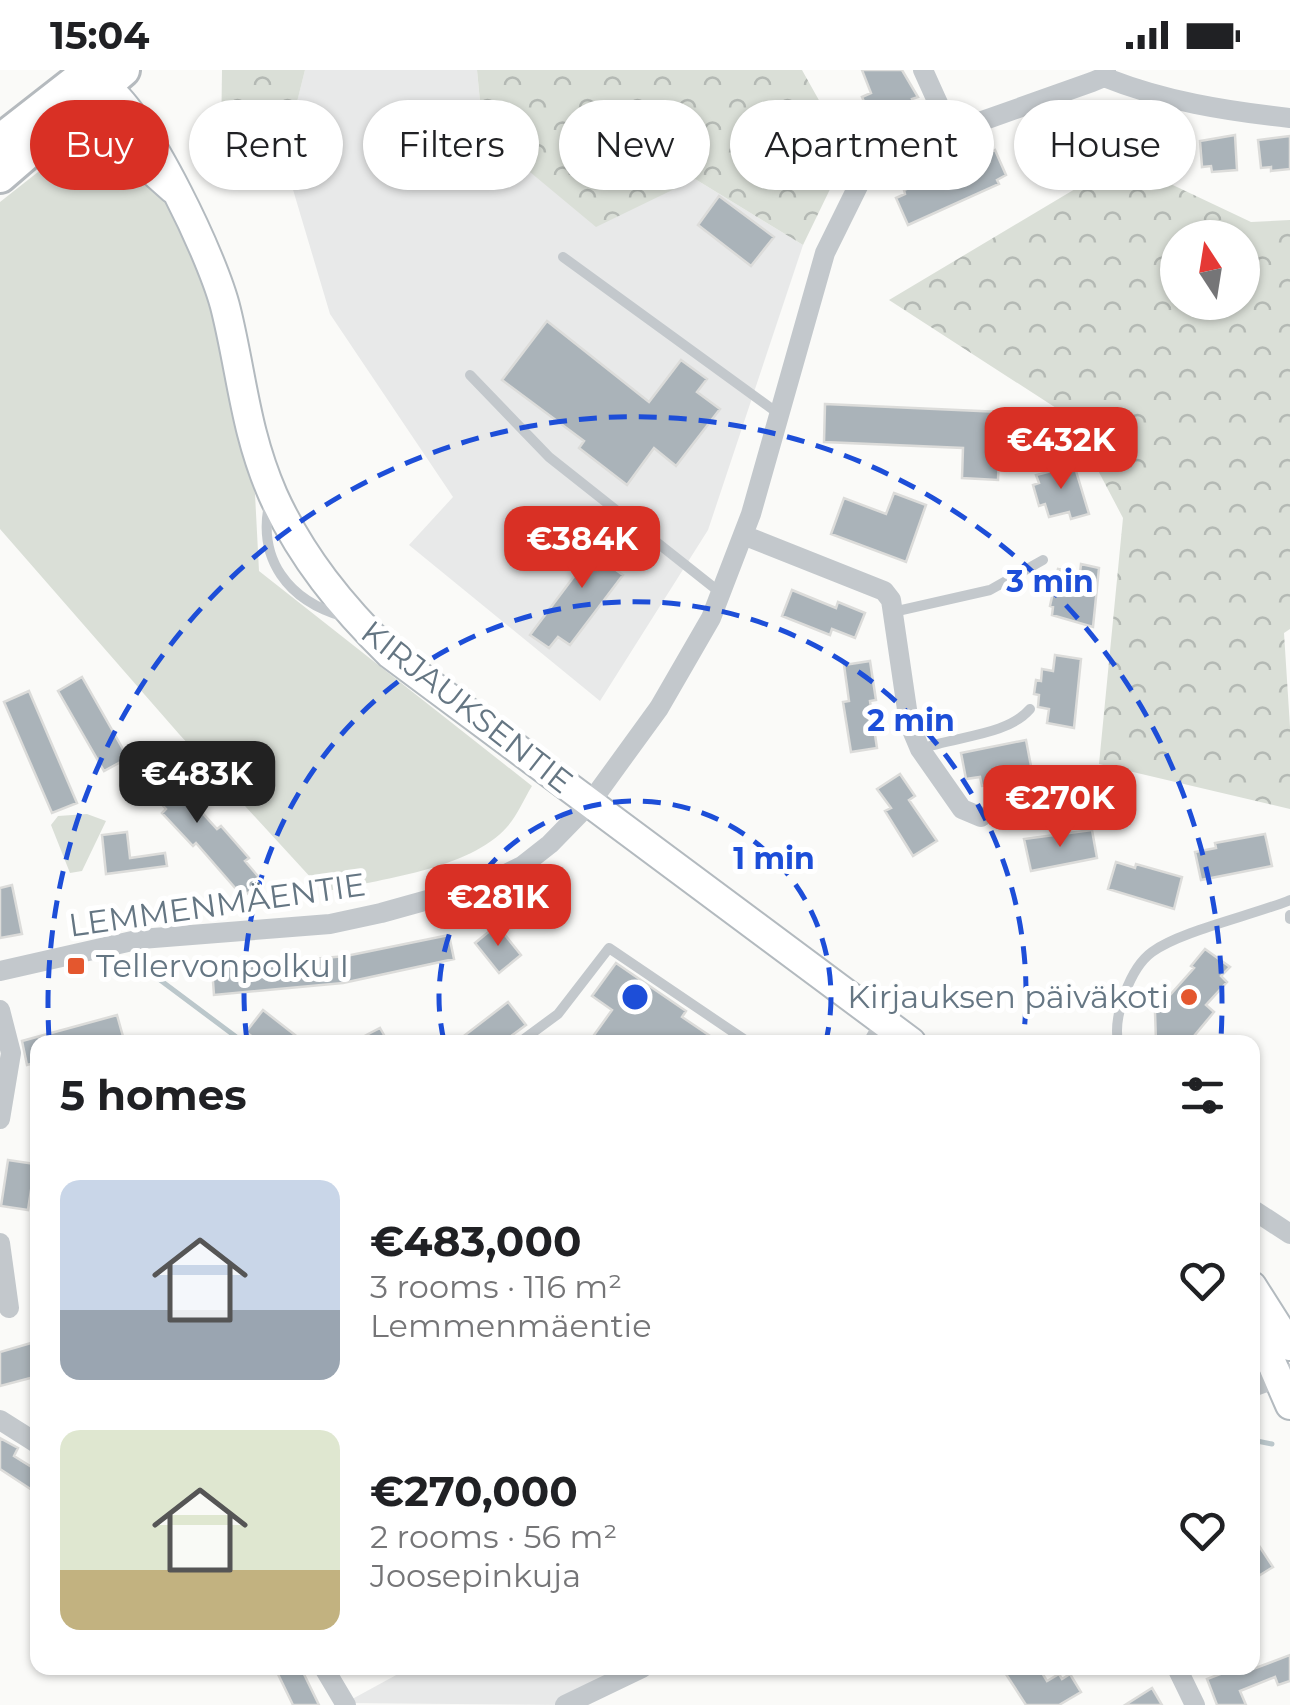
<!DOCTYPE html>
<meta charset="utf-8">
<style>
body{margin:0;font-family:Montserrat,sans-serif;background:#f6f6f6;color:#202124;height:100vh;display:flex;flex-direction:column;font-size:38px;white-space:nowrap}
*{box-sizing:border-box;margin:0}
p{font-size:32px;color:#757577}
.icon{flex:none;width:55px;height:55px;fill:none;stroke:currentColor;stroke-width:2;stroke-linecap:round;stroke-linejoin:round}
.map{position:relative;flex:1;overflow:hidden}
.side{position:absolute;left:30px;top:965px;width:1230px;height:640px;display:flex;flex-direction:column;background:#fff;border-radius:20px;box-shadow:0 2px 8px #0004}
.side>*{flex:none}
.banner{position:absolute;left:30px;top:30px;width:1230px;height:90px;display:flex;gap:20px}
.needle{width:65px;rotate:348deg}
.tools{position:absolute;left:1160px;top:150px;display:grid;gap:20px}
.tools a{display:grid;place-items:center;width:100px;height:100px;border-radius:50%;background:#fff;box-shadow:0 2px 8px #0004;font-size:50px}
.price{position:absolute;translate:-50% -85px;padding:0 22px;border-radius:20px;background:#d93025;color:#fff;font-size:32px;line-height:65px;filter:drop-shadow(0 2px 5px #0008)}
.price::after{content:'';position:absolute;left:50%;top:60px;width:30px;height:22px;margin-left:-15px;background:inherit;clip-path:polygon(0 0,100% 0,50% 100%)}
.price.on{background:#222;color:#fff}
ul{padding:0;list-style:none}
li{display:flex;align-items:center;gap:30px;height:250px;padding:0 30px}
li span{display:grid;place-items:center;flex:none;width:280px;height:200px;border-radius:20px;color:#555}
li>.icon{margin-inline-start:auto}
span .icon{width:120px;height:120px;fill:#fffc;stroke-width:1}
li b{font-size:42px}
h2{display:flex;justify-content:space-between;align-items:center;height:120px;padding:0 30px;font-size:42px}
.tag{padding:0 35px;border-radius:45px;background:#fff;box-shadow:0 2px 8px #0004;font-size:35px;line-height:90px}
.tag.on{background:#d93025;color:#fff}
.status{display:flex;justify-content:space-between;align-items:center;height:70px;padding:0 50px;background:#fff;direction:ltr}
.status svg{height:28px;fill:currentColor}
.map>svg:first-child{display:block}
</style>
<div class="status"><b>15:04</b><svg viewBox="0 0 49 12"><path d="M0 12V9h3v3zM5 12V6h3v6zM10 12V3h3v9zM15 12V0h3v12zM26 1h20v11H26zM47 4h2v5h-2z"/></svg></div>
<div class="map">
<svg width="1290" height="1635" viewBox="0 0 1290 1635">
<defs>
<pattern id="forest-crowns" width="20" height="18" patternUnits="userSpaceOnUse" patternTransform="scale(2.5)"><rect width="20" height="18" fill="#dadfd7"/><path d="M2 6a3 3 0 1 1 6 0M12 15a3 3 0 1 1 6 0" fill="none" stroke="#b4b9b4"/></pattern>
</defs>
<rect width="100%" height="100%" fill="#fafaf8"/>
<path fill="#e8e9e9" d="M305,0H477L483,63L695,109L803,175L708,460L600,631L409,475L453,427L330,244L283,86Z
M409,1598H641L565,1635L345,1633Z"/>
<path fill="#dadfd7" d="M88,70L124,91L165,131L189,170L216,243L255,424L259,501L532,716C524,729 517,746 507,757C469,800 379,809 324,822L179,664L0,459V132L71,76Z
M87,744L106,751L82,801L70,803L51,755L58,746Z"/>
<path fill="url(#forest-crowns)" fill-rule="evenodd" d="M222,0H305L294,44L221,73Z
M477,0H802L848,82L803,175L695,109L596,157L483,63Z
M1122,91L1251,152L1290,150V559L1284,563L1290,657V739L1099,694L1123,448L1070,347L889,230ZM1178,168H1242V232H1178Z"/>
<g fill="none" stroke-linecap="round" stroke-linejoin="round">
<path stroke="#bbc7cb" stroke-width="5" d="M140,895L243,972
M1252,1370L1272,1374"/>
</g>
<path fill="#aab3b9" stroke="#dcdcda" stroke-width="2.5" d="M862,0H902L918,27L912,29L922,53L901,62L891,40L871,48L862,27L871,23Z
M1105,36L1114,59L1087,72L1077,48Z
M1181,46L1185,75L1145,80L1141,51Z
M1049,57L1061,82L1053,86L1055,90L1043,96L1041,91L1033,95L1022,70Z
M1235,65L1237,100L1212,102L1211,96L1202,97L1200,71Z
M1290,66V99L1271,101V97L1261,98L1258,70Z
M995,80L1006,105L997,110L999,114L908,155L896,128L905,124L904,120L931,109L933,113L940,110L943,117L971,103L967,94Z
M719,126L774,167L751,196L698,155Z
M547,251L649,332L681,290L707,309L697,322L720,339L676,396L654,378L627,415L579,378L584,371L502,310Z
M825,334L1001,342L998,410L962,408L963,378L824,372Z
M1073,391L1089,444L1071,449L1069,442L1049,447L1045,434L1039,436L1033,415L1039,413L1036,405L1056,400L1054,396Z
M894,423L926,435L906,492L831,464L844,428L886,444Z
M603,453L624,468L605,492L623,505L570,575L558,567L549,578L530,565L578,501L572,495Z
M1081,494L1099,498L1093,557L1052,545L1053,537L1050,536L1058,499L1080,503Z
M792,520L836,538L838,532L865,543L855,568L832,559L830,565L782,546Z
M1055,585L1081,589L1074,658L1047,653L1049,639L1038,637L1039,625L1034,624L1036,610L1041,611L1042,599L1053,601Z
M870,591L876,630L870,631L877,678L851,682L843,632L849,631L844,595Z
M82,607L128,688L104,701L58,621Z
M29,621L77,733L52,743L4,632Z
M1026,670L1031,696L1017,699L1019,709L1008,711L1009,718L995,722L993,715L982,716L980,707L966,709L961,683Z
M149,684L217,759L221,756L249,788L245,791L262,811L243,827L196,773L193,776L162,743L166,739L130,701Z
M900,704L915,726L909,730L937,771L913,786L885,741L891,738L877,719Z
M1092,760L1097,788L1031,801L1024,769Z
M127,762L130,788L165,783L167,796L106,804L102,765Z
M1265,764L1272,796L1201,810L1195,782L1216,778L1215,773Z
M1116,792L1135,798L1136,794L1182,807L1174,839L1108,819Z
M12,815L22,864L0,868V818Z
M497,855L521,885L499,903L475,873Z
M449,865L454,889L343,913L214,925L212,898L346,886Z
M1205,879L1230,897L1221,906L1227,912L1206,935L1214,942L1189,972H1156L1155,942L1194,898L1191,896Z
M616,893L686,941L682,947L719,972H589L612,940L592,926Z
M508,932L526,955L503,972H456Z
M263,940L304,972H259L246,962Z
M117,945L124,970L112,972H38V992L27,995L22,971Z
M380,958L388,972H353Z
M8,1090L35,1094L28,1140L1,1136Z
M38,1271V1306L0,1316V1282Z
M0,1368L18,1378L14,1386L38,1401V1424L0,1399Z
M1252,1465L1273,1497L1252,1510Z
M1290,1585V1611L1278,1615L1275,1607L1240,1621L1246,1635H1217L1207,1609L1236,1598L1253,1599Z
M275,1598H301L319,1635H293Z
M1002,1598H1039L1047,1611L1059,1604L1062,1609L1070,1604L1081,1622L1059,1635H1026Z
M1152,1618L1162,1635H1125Z"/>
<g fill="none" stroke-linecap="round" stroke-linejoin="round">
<defs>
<path id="secondary" d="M173,119L101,55L85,33L79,11C88,12 101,13 108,19C148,52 214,189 226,240C242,305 245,361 273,425C301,487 342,537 390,584L911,972
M1252,1216L1290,1276
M1252,1261L1269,1287L1290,1335"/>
<path id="primary" d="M0,71L91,0
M0,106L123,0"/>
</defs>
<use href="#secondary" stroke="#b3babf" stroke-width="32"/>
<use href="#primary" stroke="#b5babe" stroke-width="38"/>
<path stroke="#c3c8cc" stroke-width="10" d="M563,187L779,344
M470,305L549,387L722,524
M270,430C256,489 288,531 345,547
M893,542L990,520L1043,490
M921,679C955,666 1007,666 1030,639
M1290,845V849
M520,972L558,944L609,878L748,972
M868,972L880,951
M1118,972C1113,946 1130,898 1152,882C1180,861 1254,845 1290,830"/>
<path stroke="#c3c8cc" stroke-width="20" d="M923,0L951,62
M1104,7C1163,31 1226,41 1290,48
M743,465L884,521L891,530L909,653L920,679L962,739L981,747
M0,901L141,869L330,854L381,843L485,814L522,796L550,774L590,733L659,638L711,548L751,444L825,183L862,108L882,91L951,62L1092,12L1104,7L1106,0
M0,940L11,983L0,1049
M1252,1139L1290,1164
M0,1173L9,1238
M1252,1317L1288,1304
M0,1350L38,1374
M324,1598L346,1635
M1177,1598L1195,1635
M565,1635L642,1598"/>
<use href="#secondary" stroke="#fff" stroke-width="28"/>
<use href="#primary" stroke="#fff" stroke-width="32"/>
</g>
<g fill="none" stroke="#1d4ed8" stroke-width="5" stroke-dasharray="18 12">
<path d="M444 971A196 196 0 1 1 826 971"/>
<path d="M247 971A391 391 0 1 1 1023 971"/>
<path d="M49 968A587 587 0 1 1 1221 968"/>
</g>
<g fill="#e4572e" stroke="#fff" stroke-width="4">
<rect x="66" y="886" width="20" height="20" rx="5"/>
<circle cx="1189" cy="927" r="10"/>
</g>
<g text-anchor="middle" stroke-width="10" stroke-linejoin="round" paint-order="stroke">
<g font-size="32" fill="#657683" stroke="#fff">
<text transform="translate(467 637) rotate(38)" y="11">KIRJAUKSENTIE</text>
<text transform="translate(217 835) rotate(-8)" y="11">LEMMENMÄENTIE</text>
</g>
<g font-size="32" fill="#657683" stroke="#fff" text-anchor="start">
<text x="96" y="907">Tellervonpolku I</text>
<text x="1169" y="938" text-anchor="end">Kirjauksen päiväkoti</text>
</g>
</g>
<circle cx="635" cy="927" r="15" fill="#1d4ed8" stroke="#fff" stroke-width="5"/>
<g font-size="30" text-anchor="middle" font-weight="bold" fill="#1d4ed8" stroke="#fff" stroke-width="10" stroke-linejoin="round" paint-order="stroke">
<text x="1050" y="522">3 min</text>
<text x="911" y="661">2 min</text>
<text x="774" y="799">1 min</text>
</g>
</svg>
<div class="tools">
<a><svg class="needle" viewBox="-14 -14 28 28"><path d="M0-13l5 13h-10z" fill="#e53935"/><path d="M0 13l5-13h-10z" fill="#757577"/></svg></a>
</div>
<b class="price" style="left:1061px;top:422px">€432K</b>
<b class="price" style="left:582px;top:521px">€384K</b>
<b class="price on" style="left:197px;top:756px">€483K</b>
<b class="price" style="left:1060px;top:780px">€270K</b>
<b class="price" style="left:498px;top:879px">€281K</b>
<div class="banner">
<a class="tag on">Buy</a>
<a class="tag">Rent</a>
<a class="tag">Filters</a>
<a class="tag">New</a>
<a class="tag">Apartment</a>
<a class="tag">House</a>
</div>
<section class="side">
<h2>5 homes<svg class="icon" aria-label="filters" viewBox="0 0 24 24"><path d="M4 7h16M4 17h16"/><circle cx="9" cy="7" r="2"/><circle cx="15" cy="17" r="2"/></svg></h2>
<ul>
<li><span style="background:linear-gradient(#c9d6e8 65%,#9aa5b1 0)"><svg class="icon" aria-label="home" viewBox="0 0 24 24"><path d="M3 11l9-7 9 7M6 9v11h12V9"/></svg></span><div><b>€483,000</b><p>3 rooms · 116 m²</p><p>Lemmenmäentie</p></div><svg class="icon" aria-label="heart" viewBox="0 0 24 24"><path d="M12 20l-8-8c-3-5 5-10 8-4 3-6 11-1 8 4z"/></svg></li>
<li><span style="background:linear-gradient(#dfe7d0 70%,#c2b280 0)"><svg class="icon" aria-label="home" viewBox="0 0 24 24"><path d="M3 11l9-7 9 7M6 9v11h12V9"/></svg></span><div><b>€270,000</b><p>2 rooms · 56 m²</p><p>Joosepinkuja</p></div><svg class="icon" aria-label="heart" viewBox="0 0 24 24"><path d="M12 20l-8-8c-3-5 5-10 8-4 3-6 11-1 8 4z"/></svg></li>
</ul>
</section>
</div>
